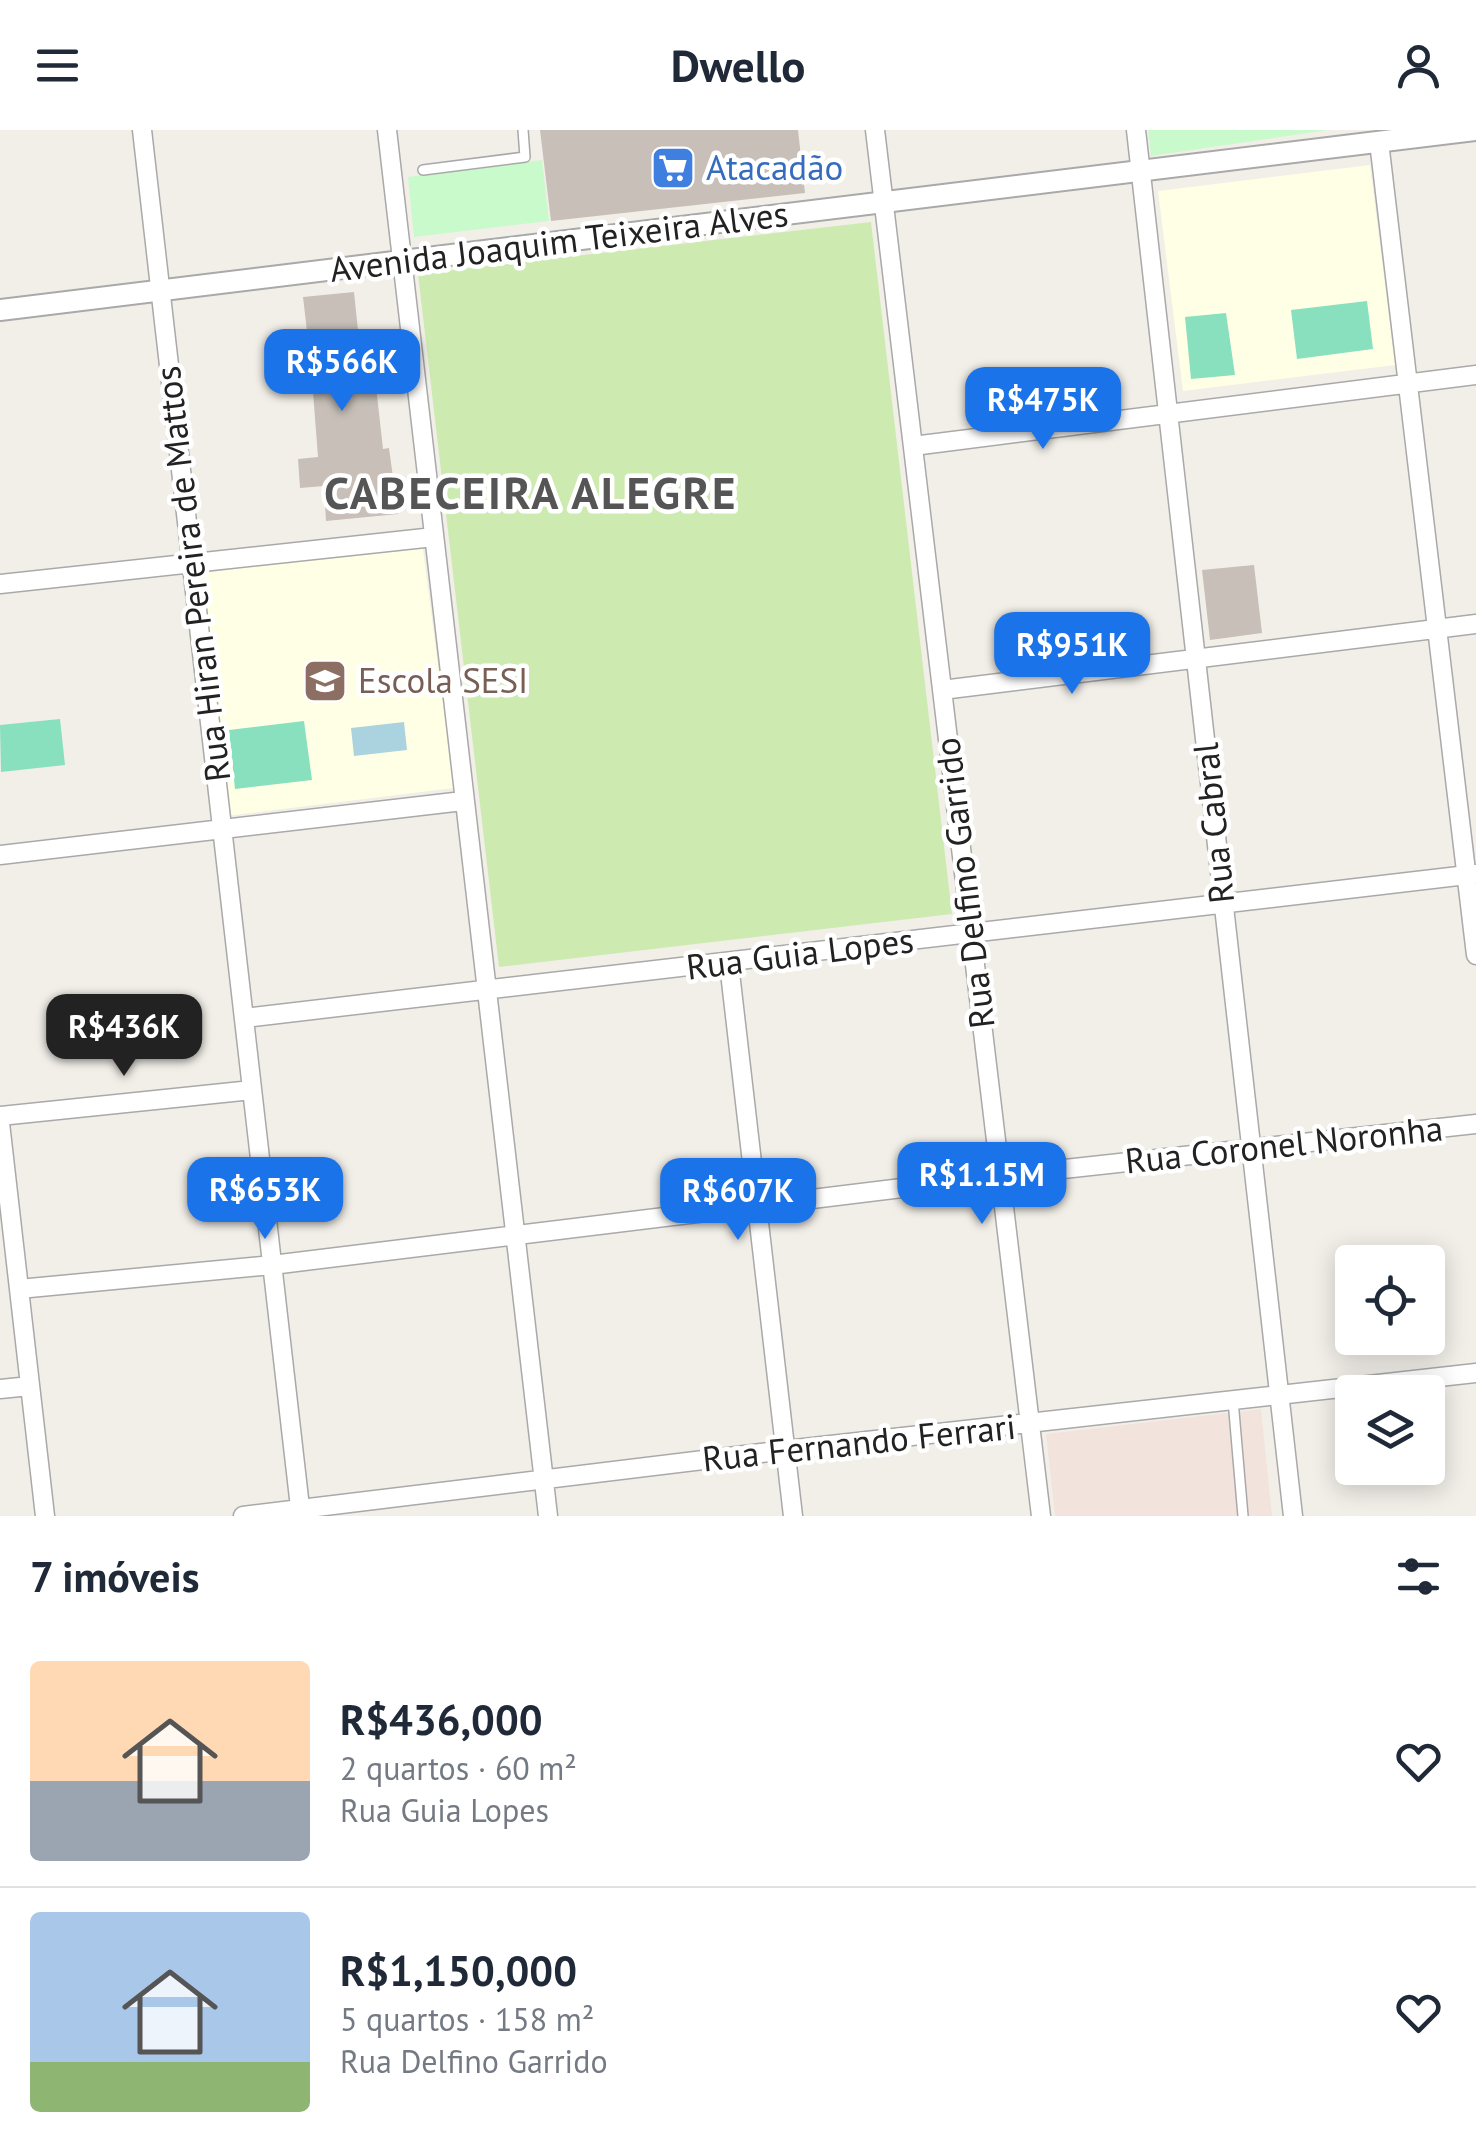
<!DOCTYPE html>
<html lang="pt">
<meta charset="utf-8">
<style>
body{margin:0;font-family:"PT Sans",sans-serif;background:#f2f2f3;color:#1f2937;height:100vh;display:flex;flex-direction:column;font-size:38px;white-space:nowrap}
*{box-sizing:border-box;margin:0}
p{font-size:32px;color:#747a83}
.icon{flex:none;width:55px;height:55px;fill:none;stroke:currentColor;stroke-width:2;stroke-linecap:round;stroke-linejoin:round}
.map{position:relative;height:1386px;overflow:hidden}
.details{display:flex;flex-direction:column;background:#fff;flex:1}
.details>*{flex:none}
.tools{position:absolute;left:1335px;top:1115px;display:grid;gap:20px}
.tools a{display:grid;place-items:center;width:110px;height:110px;border-radius:10px;background:#fff;box-shadow:0 5px 25px #0003;font-size:50px}
.price{position:absolute;translate:-50% -85px;padding:0 22px;border-radius:20px;background:#1a73e8;color:#fff;font-size:32px;line-height:65px;filter:drop-shadow(0 2px 5px #0008)}
.price::after{content:'';position:absolute;left:50%;top:60px;width:30px;height:22px;margin-left:-15px;background:inherit;clip-path:polygon(0 0,100% 0,50% 100%)}
.price.active{background:#222;color:#fff}
ul{padding:0;list-style:none}
li{display:flex;align-items:center;gap:30px;height:250px;padding:0 30px}
li+li{border-top:2px solid #e0e1e3}
li span{display:grid;place-items:center;flex:none;width:280px;height:200px;border-radius:10px;color:#555}
li>.icon{margin-inline-start:auto}
span .icon{width:120px;height:120px;fill:#fffc;stroke-width:1}
li b{font-size:42px}
h2{display:flex;justify-content:space-between;align-items:center;height:120px;padding:0 30px;font-size:42px}
header{display:flex;justify-content:space-between;align-items:center;height:130px;padding:0 30px;background:#fff;font-size:45px;font-weight:800}
.map>svg:first-child{display:block}
</style>
<header><svg class="icon" aria-label="menu" viewBox="0 0 24 24"><path d="M4 6h16M4 12h16M4 18h16"/></svg>Dwello<svg class="icon" aria-label="person" viewBox="0 0 24 24"><circle cx="12" cy="8" r="4"/><path d="M4 21q1-7 8-7t8 7"/></svg></header>
<div class="map">
<svg width="1476" height="1386" viewBox="0 0 1476 1386">
<rect width="100%" height="100%" fill="#f2efe9"/>
<path fill="#ffffe5" d="M1370,35L1395,235L1183,261L1158,61Z
M422,412L454,658L226,686L198,444Z"/>
<path fill="#f3e3dd" d="M1261,1279L1272,1386H1055L1046,1304Z"/>
<path fill="#cdebb0" d="M871,92L952,784L499,837L418,144Z"/>
<path fill="#c8facc" d="M1148,0H1328L1151,26Z
M542,30L549,91L414,107L408,47Z"/>
<path fill="#88e0be" d="M1367,171L1373,219L1297,229L1291,180Z
M1226,183L1235,245L1191,249L1185,187Z
M60,589L65,635L1,642L0,595Z
M304,591L312,650L235,659L229,600Z"/>
<path fill="#aad3df" d="M404,592L407,620L354,626L351,598Z"/>
<path fill="#c7bfb8" d="M540,0H798L805,63L551,91Z
M354,162L363,248L375,247L383,319L389,318L398,384L326,391L324,356L300,358L298,329L318,327L313,262H295L292,210H308L303,167Z
M1254,435L1262,503L1210,510L1202,440Z"/>
<g fill="none" stroke-linecap="round" stroke-linejoin="round">
<defs>
<path id="service" d="M423,40L525,27L523,0
M1233,1270L1243,1386"/>
<path id="minor" d="M142,0L301,1386
M387,0L548,1386
M875,0L1041,1386
M1136,0L1293,1386
M1379,12L1476,825
M913,316L1476,245
M0,454L434,407
M942,560L1476,494
M0,725L463,671
M729,834L793,1386
M244,888L1476,744
M0,986L252,960
M0,993L45,1386
M19,1159L272,1135L1000,1046L1476,994
M0,1259L30,1256
M243,1386L786,1320L1476,1243"/>
<path id="tertiary" d="M0,180L1475,0"/>
</defs>
<use href="#service" stroke="#a9a9a9" stroke-width="12"/>
<use href="#minor" stroke="#a9a9a9" stroke-width="21"/>
<use href="#tertiary" stroke="#a9a9a9" stroke-width="24"/>
<use href="#service" stroke="#fff" stroke-width="9"/>
<use href="#minor" stroke="#fff" stroke-width="18"/>
<use href="#tertiary" stroke="#fff" stroke-width="20"/>
</g>
<defs>
<symbol id="supermarket-square" viewBox="-11 -11 22 22"><rect x="-9" y="-9" width="18" height="18" rx="4" fill="#3f7fe0" stroke="#fff"/><path d="M-6-5.5h2.5l.6 2H6L4.5 2H-2.5L-4.4-4H-6ZM-1.5 3.2a1.3 1.3 0 1 0 .1 0ZM3 3.2a1.3 1.3 0 1 0 .1 0Z" fill="#fff"/></symbol>
<symbol id="school-square" viewBox="-11 -11 22 22"><rect x="-9" y="-9" width="18" height="18" rx="4" fill="#8d6e63" stroke="#fff"/><path d="M0-5L7-2L0 1L-7-2ZM-4 1L0 2.5L4 1V4Q0 6-4 4Z" fill="#fff"/></symbol>
</defs>
<g fill-rule="evenodd">
<use href="#supermarket-square" x="648" y="13" width="50" height="50"/>
<use href="#school-square" x="300" y="526" width="50" height="50"/>
</g>
<g text-anchor="middle" stroke-width="9" stroke-linejoin="round" paint-order="stroke">
<g font-size="35" fill="#366cbe" stroke="#fff" text-anchor="start">
<text x="706" y="50">Atacadão</text>
</g>
<g font-size="35" fill="#222" stroke="#fff">
<text transform="translate(559 112) rotate(-7)" y="12">Avenida Joaquim Teixeira Alves</text>
<text transform="translate(193 444) rotate(-97)" y="12">Rua Hiran Pereira de Mattos</text>
<text transform="translate(1214 693) rotate(-96)" y="12">Rua Cabral</text>
<text transform="translate(965 753) rotate(-97)" y="12">Rua Delfino Garrido</text>
<text transform="translate(800 824) rotate(-7)" y="12">Rua Guia Lopes</text>
<text transform="translate(1284 1015) rotate(-6)" y="12">Rua Coronel Noronha</text>
<text transform="translate(859 1313) rotate(-6)" y="12">Rua Fernando Ferrari</text>
</g>
<g font-size="35" fill="#785e54" stroke="#fff" text-anchor="start">
<text x="358" y="563">Escola SESI</text>
</g>
<g font-size="45" font-weight="bold" letter-spacing="2.5" fill="#555" stroke="#fff">
<text x="531" y="379">CABECEIRA ALEGRE</text>
</g>
</g>
</svg>
<div class="tools">
<a><svg class="icon" aria-label="locate" viewBox="0 0 24 24"><circle cx="12" cy="12" r="6"/><path d="M12 2v4M12 18v4M2 12h4M18 12h4"/></svg></a>
<a><svg class="icon" aria-label="layers" viewBox="0 0 24 24"><path d="M12 4l9 5-9 5-9-5zM3 14l9 5 9-5"/></svg></a>
</div>
<b class="price" style="left:342px;top:284px">R$566K</b>
<b class="price" style="left:1043px;top:322px">R$475K</b>
<b class="price" style="left:1072px;top:567px">R$951K</b>
<b class="price active" style="left:124px;top:949px">R$436K</b>
<b class="price" style="left:982px;top:1097px">R$1.15M</b>
<b class="price" style="left:265px;top:1112px">R$653K</b>
<b class="price" style="left:738px;top:1113px">R$607K</b>
</div>
<section class="details">
<h2>7 imóveis<svg class="icon" aria-label="filters" viewBox="0 0 24 24"><path d="M4 7h16M4 17h16"/><circle cx="9" cy="7" r="2"/><circle cx="15" cy="17" r="2"/></svg></h2>
<ul>
<li><span style="background:linear-gradient(#ffd9b3 60%,#9aa5b1 0)"><svg class="icon" aria-label="home" viewBox="0 0 24 24"><path d="M3 11l9-7 9 7M6 9v11h12V9"/></svg></span><div><b>R$436,000</b><p>2 quartos · 60 m²</p><p>Rua Guia Lopes</p></div><svg class="icon" aria-label="heart" viewBox="0 0 24 24"><path d="M12 20l-8-8c-3-5 5-10 8-4 3-6 11-1 8 4z"/></svg></li>
<li><span style="background:linear-gradient(#a9c7e8 75%,#8fb573 0)"><svg class="icon" aria-label="home" viewBox="0 0 24 24"><path d="M3 11l9-7 9 7M6 9v11h12V9"/></svg></span><div><b>R$1,150,000</b><p>5 quartos · 158 m²</p><p>Rua Delfino Garrido</p></div><svg class="icon" aria-label="heart" viewBox="0 0 24 24"><path d="M12 20l-8-8c-3-5 5-10 8-4 3-6 11-1 8 4z"/></svg></li>
</ul>
</section>
